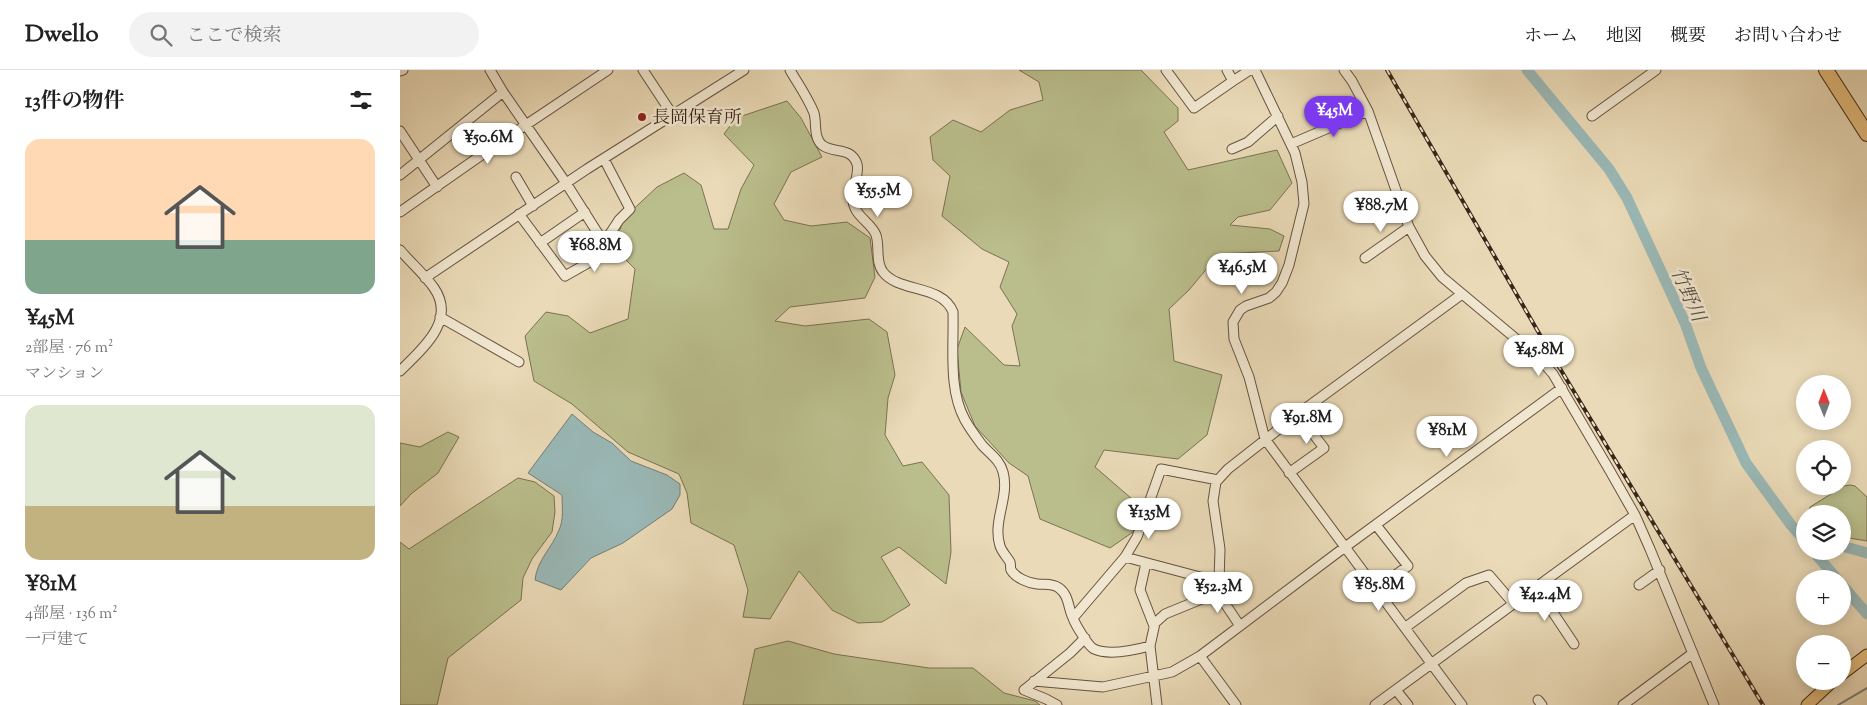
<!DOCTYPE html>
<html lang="ja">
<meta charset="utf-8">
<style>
body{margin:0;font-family:"Sorts Mill Goudy","Noto Serif JP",serif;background:#f2f2f2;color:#222;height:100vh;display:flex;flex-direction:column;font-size:19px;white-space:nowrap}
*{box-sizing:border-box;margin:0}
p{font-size:16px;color:#767676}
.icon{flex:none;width:28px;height:28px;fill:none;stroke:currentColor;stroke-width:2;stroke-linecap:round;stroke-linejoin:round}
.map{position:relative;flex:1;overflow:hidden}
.sheet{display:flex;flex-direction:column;background:#fff;width:400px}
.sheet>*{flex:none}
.needle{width:32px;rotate:359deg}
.tools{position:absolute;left:1396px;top:305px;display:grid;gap:10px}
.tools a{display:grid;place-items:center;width:55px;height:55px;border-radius:50%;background:#fff;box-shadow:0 2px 12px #0003;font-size:25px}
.price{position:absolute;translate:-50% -42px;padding:0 11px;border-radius:18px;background:#fff;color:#222;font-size:16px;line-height:32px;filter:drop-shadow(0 1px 2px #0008)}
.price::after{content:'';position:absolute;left:50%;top:30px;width:15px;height:11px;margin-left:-8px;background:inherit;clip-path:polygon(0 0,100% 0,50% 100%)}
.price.current{background:#7c3aed;color:#fff}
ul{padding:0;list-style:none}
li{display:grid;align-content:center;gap:10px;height:265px;padding:0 25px}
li+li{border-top:1px solid #e0e0e0}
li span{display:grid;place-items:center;height:155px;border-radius:15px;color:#555}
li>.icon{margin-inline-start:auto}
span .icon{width:90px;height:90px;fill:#fffc;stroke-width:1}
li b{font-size:21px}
h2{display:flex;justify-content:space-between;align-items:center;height:60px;padding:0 25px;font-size:21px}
header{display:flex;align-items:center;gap:30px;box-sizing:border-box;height:70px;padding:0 25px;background:#fff;border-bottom:1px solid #e0e0e0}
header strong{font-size:24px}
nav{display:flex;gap:28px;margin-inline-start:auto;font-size:18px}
.search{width:350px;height:45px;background:#f2f2f2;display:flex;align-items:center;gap:12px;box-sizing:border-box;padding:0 18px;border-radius:28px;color:#767676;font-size:19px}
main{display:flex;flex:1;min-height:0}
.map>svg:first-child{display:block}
</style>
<header>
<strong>Dwello</strong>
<div class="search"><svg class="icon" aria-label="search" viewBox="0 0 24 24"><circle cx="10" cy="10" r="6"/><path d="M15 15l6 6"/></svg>ここで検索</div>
<nav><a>ホーム</a><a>地図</a><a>概要</a><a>お問い合わせ</a></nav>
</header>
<main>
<section class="sheet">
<h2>13件の物件<svg class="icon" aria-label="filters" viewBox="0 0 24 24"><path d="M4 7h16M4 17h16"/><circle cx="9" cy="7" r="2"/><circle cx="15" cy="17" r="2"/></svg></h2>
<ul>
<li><span style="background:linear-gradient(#ffd9b3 65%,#7fa58c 0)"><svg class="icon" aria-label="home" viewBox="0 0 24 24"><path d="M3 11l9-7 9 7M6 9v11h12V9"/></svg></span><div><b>¥45M</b><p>2部屋 · 76 m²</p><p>マンション</p></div></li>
<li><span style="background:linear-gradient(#dfe7d0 65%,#c2b280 0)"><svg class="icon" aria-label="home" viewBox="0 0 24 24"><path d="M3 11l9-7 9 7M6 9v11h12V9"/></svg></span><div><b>¥81M</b><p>4部屋 · 136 m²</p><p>一戸建て</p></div></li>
</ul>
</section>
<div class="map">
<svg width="1467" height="635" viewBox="0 0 1467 635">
<rect width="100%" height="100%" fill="#eadab7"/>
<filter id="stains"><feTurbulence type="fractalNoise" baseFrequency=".004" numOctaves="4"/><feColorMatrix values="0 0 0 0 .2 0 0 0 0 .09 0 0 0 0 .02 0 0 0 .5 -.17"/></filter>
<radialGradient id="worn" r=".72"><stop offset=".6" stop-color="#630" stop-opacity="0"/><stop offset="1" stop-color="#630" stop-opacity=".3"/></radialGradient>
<path fill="#babe8c" stroke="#7a7252" d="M619,0H741L778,38V51L764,62L788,100L877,80L892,113L870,140L838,147L830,155L870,159L884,166L879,181L819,184L789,220L769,239L774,291L822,305L807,365L778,389L704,380L695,397L739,435L733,462L710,478L640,449L628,406L609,393L575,356L561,322L557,279L565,257L604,295L620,296L612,256L617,244L600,217L609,192L582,179L542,146L550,106L533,90L530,67L553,50L581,62L610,40L643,30L639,12Z
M387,31L401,48L422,87L391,102L374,134L384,150L411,156L447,152L470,168L475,207L465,228L390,237L375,251L405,256L469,249L487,262L495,305L488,328L485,365L503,396L522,392L549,425L551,482L546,514L499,477L481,487L510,535L482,552L458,553L432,540L399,501L370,549L343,547L348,520L334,475L291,453L287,423L279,404L228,382L172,334L134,311L125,266L146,242L168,246L190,263L228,249L235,199L213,177L225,147L257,117L284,103L301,115L314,159H328L341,119L354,95L324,64L336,48Z
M48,362L59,367L38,403L11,424L0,436V373L20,377Z
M118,408L135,412L154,426L155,442L152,462L132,489L123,508L121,530L48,588L37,635H0V472L9,479Z
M1450,415L1455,416L1467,427V471L1443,467L1442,444H1408L1410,437L1444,416Z
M388,571L434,584L529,598H573L604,623L635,631L640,635H343L355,579Z"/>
<path fill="#9ab9b7" stroke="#747e77" d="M172,344L193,362L212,373L231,391L267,405L280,414V425L272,439L223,473L191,488L161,520L135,510C137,490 152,478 159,460C164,450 162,436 162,425L128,403Z"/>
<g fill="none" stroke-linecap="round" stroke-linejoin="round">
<path stroke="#747e77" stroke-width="2" d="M1438,635L1467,618"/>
<path stroke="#9ab9b7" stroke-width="11" d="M1127,0L1209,99L1227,128L1285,253L1301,298L1346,393L1391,455L1405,471
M1442,476L1467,483
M1413,481L1437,509
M1442,515L1467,544"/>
<defs>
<path id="minor" d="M90,0L103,22L166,113L209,181L165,206L119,144
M243,0L272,44
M390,0C398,14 408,28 414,43C417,53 413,67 422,75C433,84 451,76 457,94C460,104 451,119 453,131C455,147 471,152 476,165C480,177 475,192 483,202C499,223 542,214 553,242C554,277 548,319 565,350C570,359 576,367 582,375C590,384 600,390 603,402C610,427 592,451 600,476C602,482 607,487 610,492C611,495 610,498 611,500C616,508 628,513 637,514C645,515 652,513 659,518C669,525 668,538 673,548C675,554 688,576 694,579C709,586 735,580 750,576
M766,0L794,38L833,11
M827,0L833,11L850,0
M855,0L895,83L902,112L904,134L889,195L882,213L876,222L869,228L846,236L840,240L833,252L834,269L849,307L865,369L1062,635
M944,0L952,11L968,41L1009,157L1025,186L1042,207L1139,288L1153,304L1210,401L1235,445L1250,479L1314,635
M0,1L3,0
M1192,46L1256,0
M0,61L37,117
M891,74L968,41
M832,79L848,72L878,46
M0,105L103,22
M116,107L133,136
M0,142L93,77L208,0
M140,173L185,142
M204,173L219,150L230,139L204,89
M0,180C11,193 25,205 34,218C57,251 21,280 0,301
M965,188L1009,157
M25,208L187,99L344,0
M40,247L119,292
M889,403L924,378L898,344
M725,487L819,512
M746,493L740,520L754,556
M1239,515L1260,500
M1136,517L1174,574
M976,519L1008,496L976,455
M816,520L840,556
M673,548L725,487L737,467L761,399L818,410
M1006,557L1066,513L1089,505L1113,533
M800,586L836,635
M634,611L703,617L772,602L800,586L937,483L1162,318
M996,620L1008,635
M1138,630L1142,635
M657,635L646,629L624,620L670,583L685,568
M757,635L750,576L755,553L765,544L809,526L817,519L819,512L820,479L813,431L816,412L828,399L898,344L1062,224
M975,635L1235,445
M1223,635L1293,583"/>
<path id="major" d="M1442,604L1467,585
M1407,635L1433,611"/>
<path id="highway" d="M1426,0L1467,64"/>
</defs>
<use href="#minor" stroke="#665240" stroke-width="11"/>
<use href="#major" stroke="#3a2518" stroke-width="13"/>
<use href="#highway" stroke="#3a2518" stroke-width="16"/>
<use href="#minor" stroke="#f1e7d0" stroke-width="9"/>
<use href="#major" stroke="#e5bd7c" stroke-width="11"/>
<use href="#highway" stroke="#e5bd7c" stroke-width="14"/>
<defs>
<path id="rail" d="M987,0L1147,277L1363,635"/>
</defs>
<use href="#rail" stroke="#3a2518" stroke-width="4"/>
<use href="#rail" stroke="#f1e7d0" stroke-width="2" stroke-dasharray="5.5" stroke-linecap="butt"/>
</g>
<circle fill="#8f2418" stroke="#f1e7d0" stroke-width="2" cx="242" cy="47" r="5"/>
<g text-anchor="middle" stroke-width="5" stroke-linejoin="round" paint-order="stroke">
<g font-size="18" fill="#3a2518" stroke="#f1e7d0" text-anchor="start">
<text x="252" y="53">長岡保育所</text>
</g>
<g font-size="19" font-style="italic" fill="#524a40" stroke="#f1e7d0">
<text transform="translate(1289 224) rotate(66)" y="7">竹野川</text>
</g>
</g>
<rect width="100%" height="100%" filter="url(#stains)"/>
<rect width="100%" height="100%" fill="url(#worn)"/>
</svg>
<div class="tools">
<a><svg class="needle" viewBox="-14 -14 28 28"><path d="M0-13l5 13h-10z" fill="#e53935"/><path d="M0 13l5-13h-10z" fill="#767676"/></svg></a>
<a><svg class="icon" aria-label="locate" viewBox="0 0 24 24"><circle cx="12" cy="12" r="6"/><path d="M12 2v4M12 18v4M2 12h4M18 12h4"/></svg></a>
<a><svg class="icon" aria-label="layers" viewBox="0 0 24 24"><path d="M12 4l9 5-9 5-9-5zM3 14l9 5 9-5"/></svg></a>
<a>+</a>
<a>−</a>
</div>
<b class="price current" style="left:934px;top:68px">¥45M</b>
<b class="price" style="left:88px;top:95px">¥50.6M</b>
<b class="price" style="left:478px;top:148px">¥55.5M</b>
<b class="price" style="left:981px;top:163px">¥88.7M</b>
<b class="price" style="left:195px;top:203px">¥68.8M</b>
<b class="price" style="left:842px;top:225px">¥46.5M</b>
<b class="price" style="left:1139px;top:307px">¥45.8M</b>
<b class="price" style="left:907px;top:375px">¥91.8M</b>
<b class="price" style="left:1047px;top:388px">¥81M</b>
<b class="price" style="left:749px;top:470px">¥135M</b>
<b class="price" style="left:979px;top:542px">¥85.8M</b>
<b class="price" style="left:818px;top:544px">¥52.3M</b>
<b class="price" style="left:1145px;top:552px">¥42.4M</b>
</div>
</main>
